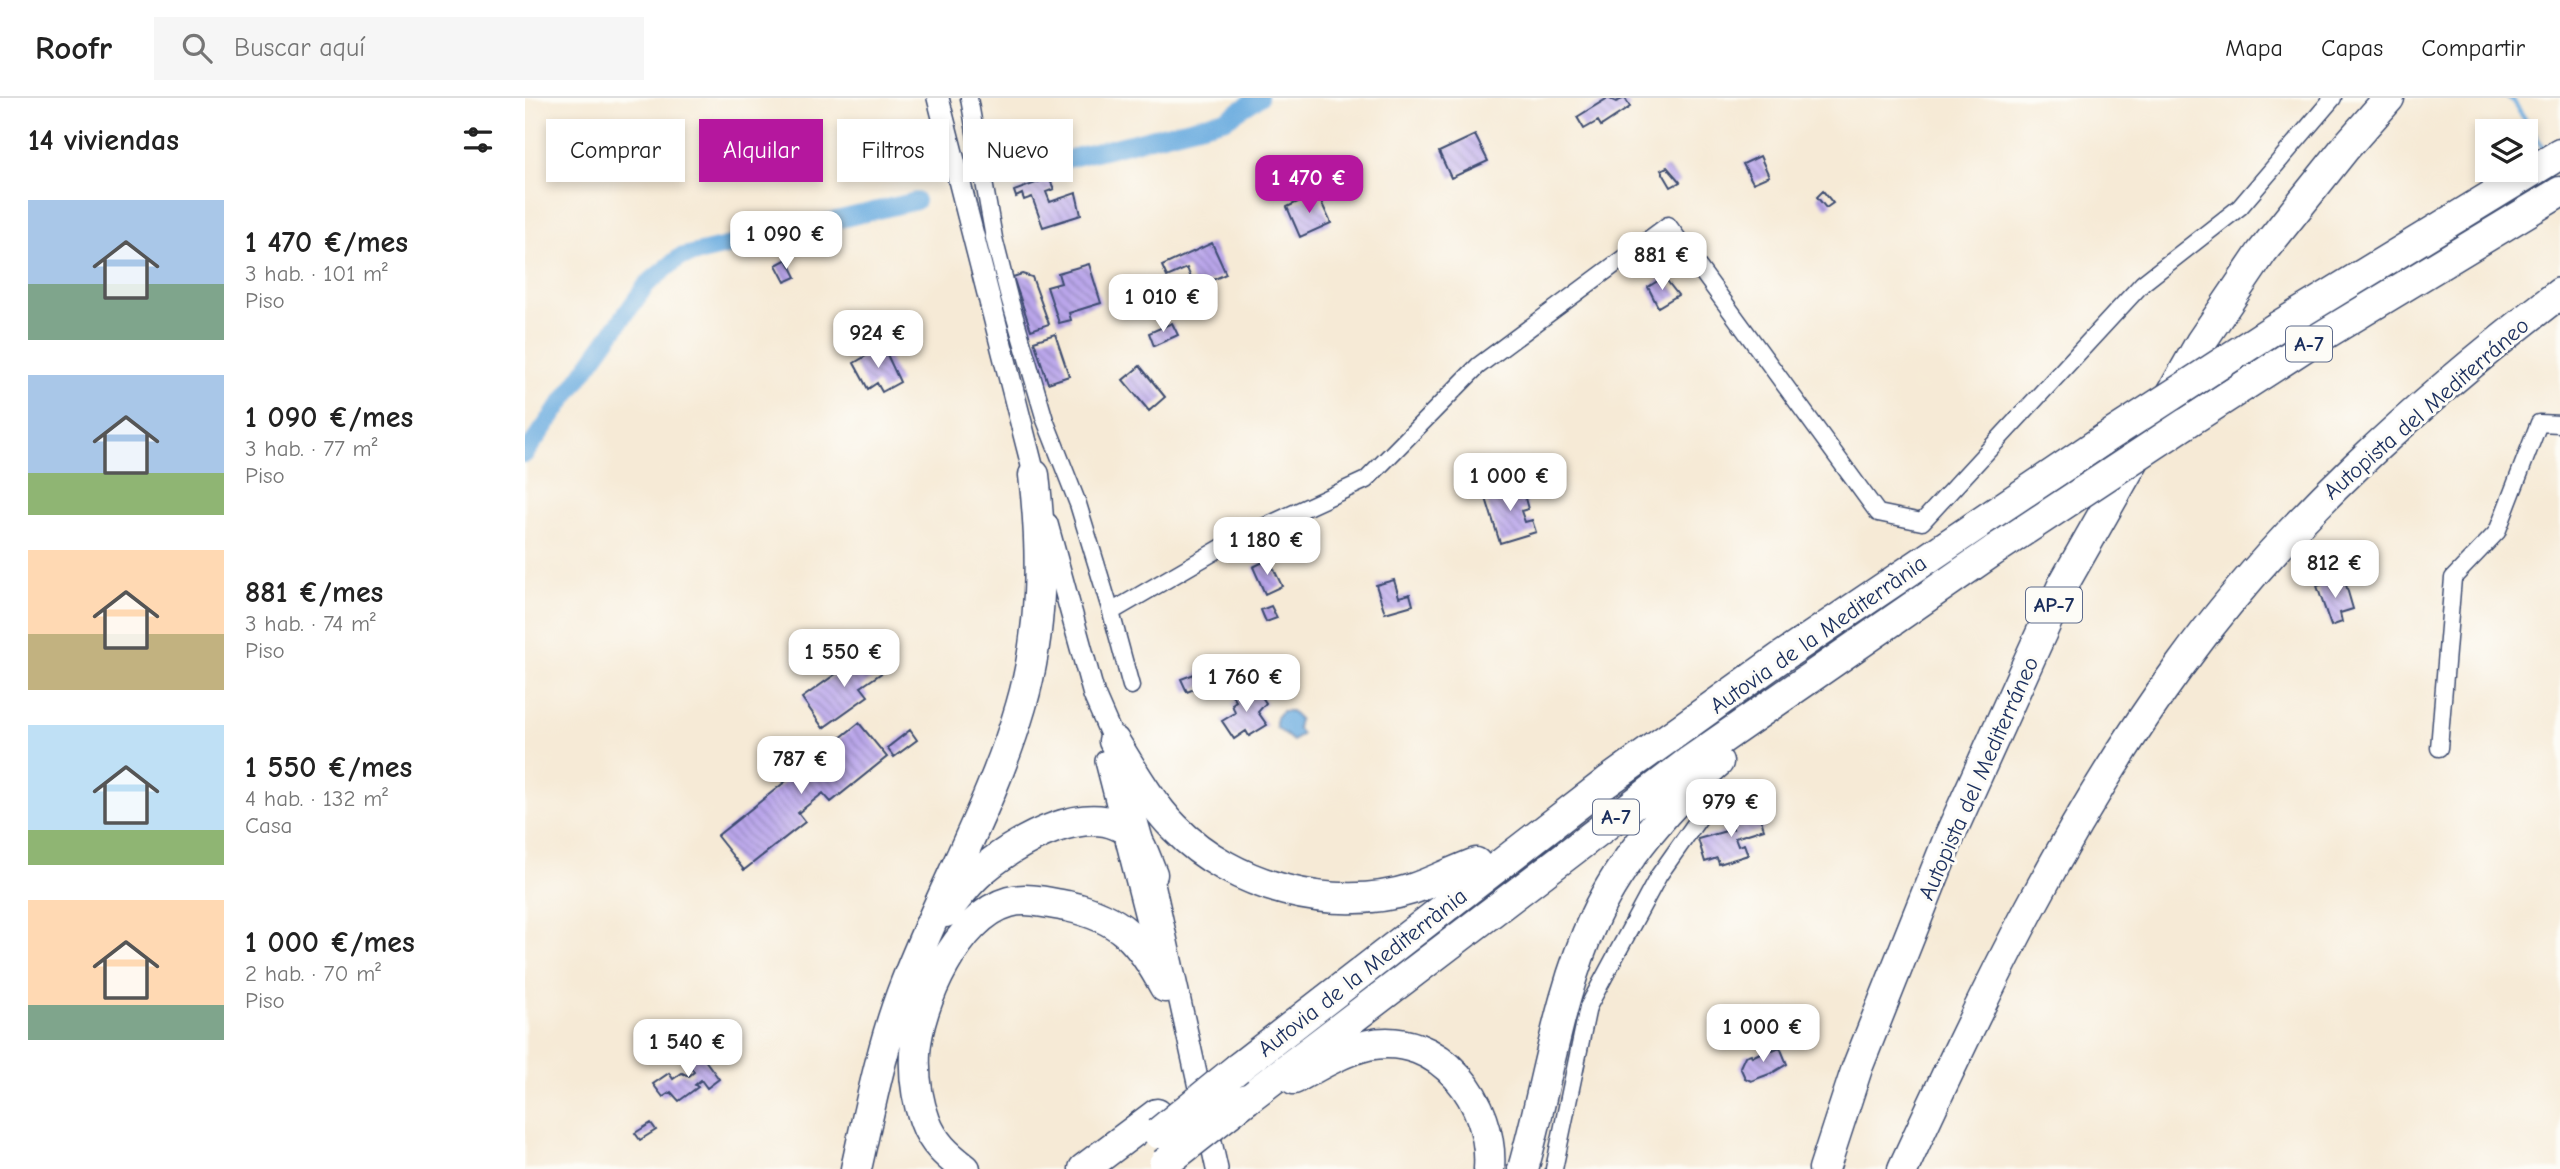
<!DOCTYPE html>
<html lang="es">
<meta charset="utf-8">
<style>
body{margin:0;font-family:"Comic Neue",sans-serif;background:#f6f6f6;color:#222;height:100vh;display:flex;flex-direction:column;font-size:26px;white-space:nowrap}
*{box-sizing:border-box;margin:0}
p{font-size:23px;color:#767676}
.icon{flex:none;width:38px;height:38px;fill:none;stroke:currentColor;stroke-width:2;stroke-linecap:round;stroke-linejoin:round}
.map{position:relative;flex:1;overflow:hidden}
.sheet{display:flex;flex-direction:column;background:#fff;width:525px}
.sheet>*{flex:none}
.hud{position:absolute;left:21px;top:21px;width:665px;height:63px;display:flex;gap:14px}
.fabs{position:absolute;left:1950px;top:21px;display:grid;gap:14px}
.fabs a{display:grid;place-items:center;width:63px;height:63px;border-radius:0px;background:#fff;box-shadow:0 4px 10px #0003;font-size:35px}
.price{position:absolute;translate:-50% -60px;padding:0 16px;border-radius:14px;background:#fff;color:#222;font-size:23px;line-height:46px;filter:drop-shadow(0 2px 4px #0008)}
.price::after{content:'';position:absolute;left:50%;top:42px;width:21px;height:16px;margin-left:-10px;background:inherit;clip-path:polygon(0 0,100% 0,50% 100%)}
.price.on{background:#b5179e;color:#fff}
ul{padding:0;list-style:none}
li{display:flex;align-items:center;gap:21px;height:175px;padding:0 28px}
li span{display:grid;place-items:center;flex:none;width:196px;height:140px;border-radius:0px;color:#555}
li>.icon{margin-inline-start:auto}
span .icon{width:84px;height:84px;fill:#fffc;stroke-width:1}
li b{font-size:30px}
h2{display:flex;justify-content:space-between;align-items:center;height:84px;padding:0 28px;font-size:30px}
.chip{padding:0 24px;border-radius:0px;background:#fff;box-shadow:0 4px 10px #0003;font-size:24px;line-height:63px}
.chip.on{background:#b5179e;color:#fff}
header{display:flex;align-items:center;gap:42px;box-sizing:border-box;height:98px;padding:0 35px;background:#fff;border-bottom:2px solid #e0e0e0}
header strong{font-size:33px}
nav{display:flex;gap:38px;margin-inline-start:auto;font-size:24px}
.search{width:490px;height:63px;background:#f6f6f6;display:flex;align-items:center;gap:18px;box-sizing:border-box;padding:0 24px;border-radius:0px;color:#767676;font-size:26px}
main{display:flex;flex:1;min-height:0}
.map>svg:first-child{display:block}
</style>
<header>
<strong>Roofr</strong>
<div class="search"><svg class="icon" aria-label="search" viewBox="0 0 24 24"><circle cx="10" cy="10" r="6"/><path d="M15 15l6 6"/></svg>Buscar aquí</div>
<nav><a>Mapa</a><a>Capas</a><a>Compartir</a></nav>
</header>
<main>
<section class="sheet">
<h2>14 viviendas<svg class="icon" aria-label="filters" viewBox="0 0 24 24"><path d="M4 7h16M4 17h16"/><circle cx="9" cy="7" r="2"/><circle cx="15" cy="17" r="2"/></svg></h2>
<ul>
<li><span style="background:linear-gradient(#a9c7e8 60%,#7fa58c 0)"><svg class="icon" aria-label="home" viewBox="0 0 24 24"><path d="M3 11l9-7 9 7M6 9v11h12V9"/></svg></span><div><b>1 470 €/mes</b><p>3 hab. · 101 m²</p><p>Piso</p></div></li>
<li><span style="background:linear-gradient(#a9c7e8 70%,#8fb573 0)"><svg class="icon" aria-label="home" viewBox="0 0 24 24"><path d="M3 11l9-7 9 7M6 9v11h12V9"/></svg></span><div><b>1 090 €/mes</b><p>3 hab. · 77 m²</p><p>Piso</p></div></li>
<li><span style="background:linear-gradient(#ffd9b3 60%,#c2b280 0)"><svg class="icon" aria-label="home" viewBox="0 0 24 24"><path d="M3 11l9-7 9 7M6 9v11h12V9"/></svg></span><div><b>881 €/mes</b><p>3 hab. · 74 m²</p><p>Piso</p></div></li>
<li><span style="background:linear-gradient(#bfe0f5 75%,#8fb573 0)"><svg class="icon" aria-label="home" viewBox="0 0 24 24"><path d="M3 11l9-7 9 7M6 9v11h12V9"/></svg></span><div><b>1 550 €/mes</b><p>4 hab. · 132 m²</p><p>Casa</p></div></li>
<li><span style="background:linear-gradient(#ffd9b3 75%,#7fa58c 0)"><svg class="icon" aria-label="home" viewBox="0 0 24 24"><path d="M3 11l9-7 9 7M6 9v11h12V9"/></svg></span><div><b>1 000 €/mes</b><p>2 hab. · 70 m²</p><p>Piso</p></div></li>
</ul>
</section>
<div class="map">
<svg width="2035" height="1071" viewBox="0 0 2035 1071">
<defs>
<pattern id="building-back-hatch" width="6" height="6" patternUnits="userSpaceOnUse" patternTransform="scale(1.75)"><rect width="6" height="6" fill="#baa6ea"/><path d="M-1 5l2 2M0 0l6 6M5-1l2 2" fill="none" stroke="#9688c1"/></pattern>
</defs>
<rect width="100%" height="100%" fill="#fdfcf7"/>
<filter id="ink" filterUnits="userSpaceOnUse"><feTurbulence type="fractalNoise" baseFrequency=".0143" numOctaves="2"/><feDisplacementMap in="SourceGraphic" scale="14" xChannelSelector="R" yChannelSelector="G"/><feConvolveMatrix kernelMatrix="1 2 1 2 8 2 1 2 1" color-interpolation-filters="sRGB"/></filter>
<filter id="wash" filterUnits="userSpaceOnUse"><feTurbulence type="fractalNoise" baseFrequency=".00686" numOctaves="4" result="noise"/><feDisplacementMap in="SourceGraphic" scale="28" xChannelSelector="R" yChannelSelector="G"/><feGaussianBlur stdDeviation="1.57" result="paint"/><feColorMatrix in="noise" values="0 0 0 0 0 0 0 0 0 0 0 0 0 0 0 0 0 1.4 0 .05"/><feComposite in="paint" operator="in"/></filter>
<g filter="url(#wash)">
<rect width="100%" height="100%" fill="#f6ead6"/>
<path fill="#6bacdf" stroke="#436e9e" stroke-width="2" d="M757,613H766L774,621L772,630L777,636L768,643L751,629V619Z"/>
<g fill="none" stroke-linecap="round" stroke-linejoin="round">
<path stroke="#6bacdf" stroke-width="5" d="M1983,0L1988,3L2021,54"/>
<path stroke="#6bacdf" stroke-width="18" d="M479,77L701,21L734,0
M0,356L122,186L155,159L391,103"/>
</g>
<g id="blocks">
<path fill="url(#building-back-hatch)" d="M1083,0L1091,4L1100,0L1105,9L1076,28L1073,23L1059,31L1052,19Z
M950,37L963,63L926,80L914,54Z
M1235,58L1244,78L1228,85L1218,66Z
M1142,69L1155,84L1146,89L1136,72Z
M524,80L529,91L521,94L525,104L551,95L556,117L518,129L507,99L499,102L497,96L491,99L489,93Z
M1298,93L1308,105L1301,110L1292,99Z
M792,95L806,125L775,139L762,109Z
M687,145L701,176L670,190L662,170L642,179L637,168Z
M262,161L271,179L260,184L251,167Z
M564,166L576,205L544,215L546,222L534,225L522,189L536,185L533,175Z
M497,176L507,179L524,226L506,232L488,179Z
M1139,179L1153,197L1133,209L1123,189Z
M647,225L653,237L629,248L624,235Z
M530,236L544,278L523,285L509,243Z
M358,248L375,284L357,294L352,285L343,291L329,265Z
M615,268L640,299L624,313L598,282Z
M996,386L1003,411L996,413L1000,424L1007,422L1011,434L975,445L960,397Z
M744,461L757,488L740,496L728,469Z
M1819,480L1828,511L1815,515L1817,524L1806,528L1792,488Z
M869,482L874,499L885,496L888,507L860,515L851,487Z
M746,508L752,520L741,524L736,512Z
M346,551L361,572L336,589L343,598L298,630L277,600Z
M677,573L682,586L662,594L656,581Z
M726,589L730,596L733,593L741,605L733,614L742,627L724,638L721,633L709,641L697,623L710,615L707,606L711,603L707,597Z
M334,625L362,659L306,704L298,695L273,715L280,724L219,772L192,738Z
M385,632L392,642L369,659L362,650Z
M1233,713L1239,731L1210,740L1213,748L1219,746L1223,757L1194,766L1192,760L1180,764L1173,741L1208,731L1205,721Z
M1247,949L1248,952L1255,949L1262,966L1247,975L1226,983L1220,980L1215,969L1220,958L1226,956L1227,959Z
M174,954L194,981L182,990L176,982L170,987L173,989L154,1003L146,994L138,999L128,986L144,975L148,981L157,975L164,978L169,974L162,963Z
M126,1025L131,1032L115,1042L110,1035Z"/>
</g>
</g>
<g filter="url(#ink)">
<use href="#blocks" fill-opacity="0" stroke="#3c4b70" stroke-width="2"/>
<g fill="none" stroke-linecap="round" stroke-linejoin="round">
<defs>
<path id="minor" d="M444,0L469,140L484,199L520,322L553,406L586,514
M606,588L586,514L708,443L841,382L953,268L1143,127L1353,415L1397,424L1618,185L1715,109L1808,0
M1914,650L1928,480L1972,434L2014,325L2035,326
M1029,1071L1063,909L1134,777L1177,716"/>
<path id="tertiary" d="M413,0L513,391
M522,426L569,597L589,643L627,776L692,1071
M581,663L633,866"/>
<path id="motorway" d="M1752,229L2035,56
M1660,326L1784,246L2035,94
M589,643C607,672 626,706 650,730C707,789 809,816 887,791C908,784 929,773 951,765
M420,814C431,802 440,788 452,777C485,746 572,694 611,741C618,750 622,765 627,776
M713,970L1082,684L1255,560L1578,342
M769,981C792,968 817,953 843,947C915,932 969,1005 964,1071
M722,1001L1165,663L1471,451
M331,1071C345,1009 357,946 380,887C416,793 468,704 496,608C518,533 518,455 509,377
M440,1071C422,1057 408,1045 400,1023C392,1002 389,977 390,955C393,906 433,818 484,804C502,799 524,805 542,808C596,820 614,841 640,889
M559,1071L632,1016
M998,1071C1022,988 1033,898 1070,818C1095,764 1147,702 1193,664
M1299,1071L1332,970L1425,737L1538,487L1676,244L1737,154L1821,49L1864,0
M1378,1071C1458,897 1541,724 1654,569C1759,424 1894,304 2035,195"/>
</defs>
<use href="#minor" stroke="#3c4b70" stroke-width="19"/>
<use href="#tertiary" stroke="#3c4b70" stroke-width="24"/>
<use href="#motorway" stroke="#3c4b70" stroke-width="33"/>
<use href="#minor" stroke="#fff" stroke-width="16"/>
<use href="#tertiary" stroke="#fff" stroke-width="21"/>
<use href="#motorway" stroke="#fff" stroke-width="30"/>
<defs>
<path id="motorway-bridge" d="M1578,342L1752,229
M1471,451L1660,326
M633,1035L713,970
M639,1066L722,1001"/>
</defs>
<use href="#motorway-bridge" stroke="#3c4b70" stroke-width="33" stroke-linecap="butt"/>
<use href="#motorway-bridge" stroke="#fff" stroke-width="30"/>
</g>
</g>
<g text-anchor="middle" stroke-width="6" stroke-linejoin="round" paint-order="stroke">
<g fill="#fdfcf7" stroke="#5f6c8c" stroke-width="2">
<rect x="1761" y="228.5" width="46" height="35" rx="5"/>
<rect x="1501" y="489.5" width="56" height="35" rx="5"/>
<rect x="1068" y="701.5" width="46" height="35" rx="5"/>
</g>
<g font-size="21" font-weight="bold" fill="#1b2f5e">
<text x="1784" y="253">A-7</text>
<text x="1529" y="514">AP-7</text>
<text x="1091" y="726">A-7</text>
</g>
<g font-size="23" fill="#1b2f5e" stroke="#fdfcf7">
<text transform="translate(1901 310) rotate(-41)" y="8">Autopista del Mediterráneo</text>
<text transform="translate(1293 536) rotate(-35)" y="8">Autovia de la Mediterrània</text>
<text transform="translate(1453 680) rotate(-66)" y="8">Autopista del Mediterráneo</text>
<text transform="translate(837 874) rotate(-38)" y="8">Autovia de la Mediterrània</text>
</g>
</g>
</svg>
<div class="fabs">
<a><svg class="icon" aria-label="layers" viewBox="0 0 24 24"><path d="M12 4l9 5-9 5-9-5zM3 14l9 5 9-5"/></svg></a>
</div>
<b class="price on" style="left:784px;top:117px">1 470 €</b>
<b class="price" style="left:261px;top:173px">1 090 €</b>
<b class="price" style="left:1137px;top:194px">881 €</b>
<b class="price" style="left:638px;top:236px">1 010 €</b>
<b class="price" style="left:353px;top:272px">924 €</b>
<b class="price" style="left:985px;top:415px">1 000 €</b>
<b class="price" style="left:742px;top:479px">1 180 €</b>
<b class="price" style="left:1810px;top:502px">812 €</b>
<b class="price" style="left:319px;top:591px">1 550 €</b>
<b class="price" style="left:721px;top:616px">1 760 €</b>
<b class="price" style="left:276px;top:698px">787 €</b>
<b class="price" style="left:1206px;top:741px">979 €</b>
<b class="price" style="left:1238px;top:966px">1 000 €</b>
<b class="price" style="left:163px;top:981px">1 540 €</b>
<div class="hud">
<a class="chip">Comprar</a>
<a class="chip on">Alquilar</a>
<a class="chip">Filtros</a>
<a class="chip">Nuevo</a>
</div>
</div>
</main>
